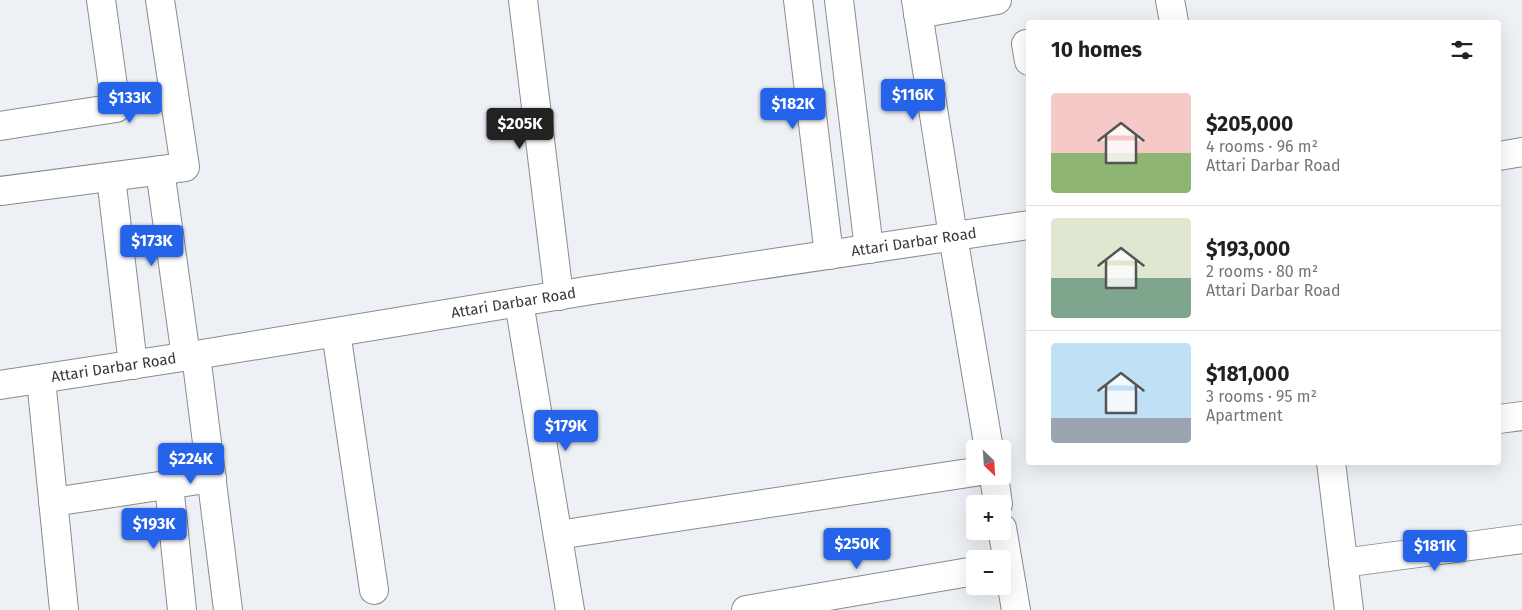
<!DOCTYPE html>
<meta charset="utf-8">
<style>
body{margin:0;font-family:"Fira Sans",sans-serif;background:#f2f2f2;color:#202124;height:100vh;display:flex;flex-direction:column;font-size:19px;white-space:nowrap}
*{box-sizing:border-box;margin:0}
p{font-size:16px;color:#757577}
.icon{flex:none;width:28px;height:28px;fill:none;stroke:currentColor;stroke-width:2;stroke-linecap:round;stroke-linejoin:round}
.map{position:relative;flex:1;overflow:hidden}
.drawer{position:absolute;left:1026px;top:20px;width:475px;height:445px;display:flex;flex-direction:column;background:#fff;border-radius:5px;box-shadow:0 5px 20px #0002}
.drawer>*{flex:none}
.needle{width:32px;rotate:155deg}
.controls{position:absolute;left:966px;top:440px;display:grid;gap:10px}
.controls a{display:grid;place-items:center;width:45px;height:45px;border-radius:5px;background:#fff;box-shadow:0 5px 20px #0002;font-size:25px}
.price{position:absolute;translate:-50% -42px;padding:0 11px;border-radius:5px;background:#2563eb;color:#fff;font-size:16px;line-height:32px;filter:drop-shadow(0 1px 2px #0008)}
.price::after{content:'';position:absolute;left:50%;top:30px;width:15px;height:11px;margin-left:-8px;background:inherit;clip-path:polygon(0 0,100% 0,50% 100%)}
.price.on{background:#222;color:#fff}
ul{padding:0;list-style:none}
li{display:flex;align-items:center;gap:15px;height:125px;padding:0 25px}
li+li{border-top:1px solid #e0e0e0}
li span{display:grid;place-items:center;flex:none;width:140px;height:100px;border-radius:5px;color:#555}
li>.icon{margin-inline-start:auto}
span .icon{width:60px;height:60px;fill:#fffc;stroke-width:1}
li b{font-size:21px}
h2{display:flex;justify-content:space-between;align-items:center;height:60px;padding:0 25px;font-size:21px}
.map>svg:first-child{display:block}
</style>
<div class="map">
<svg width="1522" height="610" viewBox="0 0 1522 610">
<rect width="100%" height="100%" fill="#edf0f4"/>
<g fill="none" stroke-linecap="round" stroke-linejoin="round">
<defs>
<g id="minor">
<path d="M523,0L559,296"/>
<path d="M798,0L829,255"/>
<path d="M839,0L869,249"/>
<path d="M916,0L953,236L989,449"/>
<path d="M1170,0L1174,22"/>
<path d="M918,14L997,0"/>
<path d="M1026,44L1029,61"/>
<path d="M0,126L116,108L101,0"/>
<path d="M1499,156L1522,152"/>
<path d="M160,170L186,357"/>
<path d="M111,177L133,365"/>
<path d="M0,191L185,167L160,0"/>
<path d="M519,302L570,610"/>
<path d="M336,332L374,590"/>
<path d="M196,355L228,610"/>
<path d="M41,379L64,610"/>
<path id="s1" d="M0,385L196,355L592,290L1029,225"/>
<path d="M1499,419L1522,416"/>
<path d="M1331,462L1349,610"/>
<path d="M994,476L998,504"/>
<path d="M169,485L182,610"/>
<path d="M53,502L212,478"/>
<path d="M1002,528L1016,610"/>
<path d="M558,535L975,472"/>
<path d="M1343,563L1522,539"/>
<path d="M746,610L975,571"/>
</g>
</defs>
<use href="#minor" stroke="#898b8f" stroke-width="30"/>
<use href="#minor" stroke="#fff" stroke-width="28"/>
</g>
<g text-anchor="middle" stroke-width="4" stroke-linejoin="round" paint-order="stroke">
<g font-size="15" fill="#373839" stroke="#fcfdff">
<text dy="5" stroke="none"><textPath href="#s1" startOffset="925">Attari Darbar Road</textPath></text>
<text dy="5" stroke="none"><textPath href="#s1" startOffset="520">Attari Darbar Road</textPath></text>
<text dy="5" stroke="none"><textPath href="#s1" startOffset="115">Attari Darbar Road</textPath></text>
</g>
</g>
</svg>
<div class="controls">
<a><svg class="needle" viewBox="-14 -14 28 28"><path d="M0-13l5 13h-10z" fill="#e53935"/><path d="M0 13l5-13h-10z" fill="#757577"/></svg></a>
<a>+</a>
<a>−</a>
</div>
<b class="price" style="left:913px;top:121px">$116K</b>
<b class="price" style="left:130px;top:124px">$133K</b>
<b class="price" style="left:793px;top:130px">$182K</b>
<b class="price on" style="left:520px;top:150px">$205K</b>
<b class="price" style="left:152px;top:267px">$173K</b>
<b class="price" style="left:566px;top:452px">$179K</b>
<b class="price" style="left:191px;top:485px">$224K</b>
<b class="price" style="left:154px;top:550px">$193K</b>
<b class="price" style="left:857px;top:570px">$250K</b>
<b class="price" style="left:1435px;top:572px">$181K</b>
<section class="drawer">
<h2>10 homes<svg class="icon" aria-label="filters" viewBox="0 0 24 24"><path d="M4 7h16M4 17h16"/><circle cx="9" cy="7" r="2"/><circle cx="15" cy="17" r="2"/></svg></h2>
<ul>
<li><span style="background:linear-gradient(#f6c9c9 60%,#8fb573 0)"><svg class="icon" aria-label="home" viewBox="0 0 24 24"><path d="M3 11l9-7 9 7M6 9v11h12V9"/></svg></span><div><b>$205,000</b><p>4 rooms · 96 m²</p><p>Attari Darbar Road</p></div></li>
<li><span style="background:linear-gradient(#dfe7d0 60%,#7fa58c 0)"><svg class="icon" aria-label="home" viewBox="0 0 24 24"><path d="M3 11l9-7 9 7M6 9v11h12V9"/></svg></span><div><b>$193,000</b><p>2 rooms · 80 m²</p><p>Attari Darbar Road</p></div></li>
<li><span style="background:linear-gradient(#bfe0f5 75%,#9aa5b1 0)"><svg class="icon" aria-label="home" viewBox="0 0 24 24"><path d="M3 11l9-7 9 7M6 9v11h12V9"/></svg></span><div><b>$181,000</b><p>3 rooms · 95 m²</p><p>Apartment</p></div></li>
</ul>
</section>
</div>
